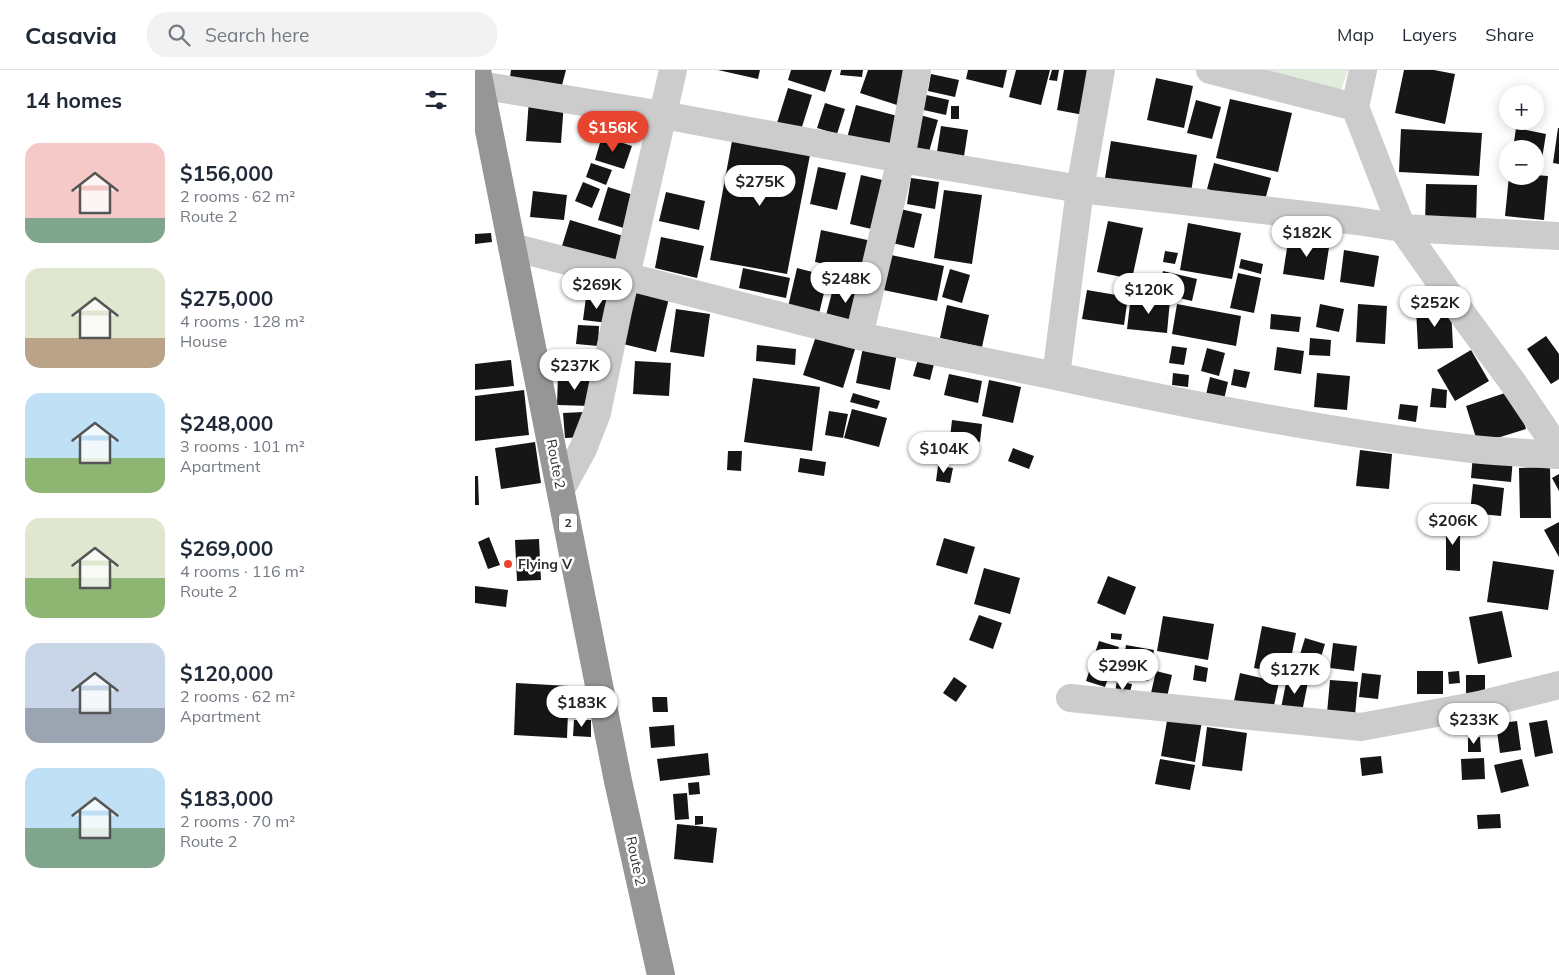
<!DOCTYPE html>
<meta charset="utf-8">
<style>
body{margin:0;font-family:Mulish,sans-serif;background:#f2f2f3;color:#1f2937;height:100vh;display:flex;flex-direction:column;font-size:19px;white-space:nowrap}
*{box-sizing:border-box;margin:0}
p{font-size:16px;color:#747a83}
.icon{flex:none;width:28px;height:28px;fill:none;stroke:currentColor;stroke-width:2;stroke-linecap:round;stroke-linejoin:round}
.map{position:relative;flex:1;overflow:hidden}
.drawer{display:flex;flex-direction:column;background:#fff;width:475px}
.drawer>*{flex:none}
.controls{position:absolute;left:1024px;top:15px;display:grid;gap:10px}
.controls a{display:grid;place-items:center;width:45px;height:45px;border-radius:50%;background:#fff;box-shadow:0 2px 12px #0003;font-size:25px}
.price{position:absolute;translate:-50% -42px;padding:0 11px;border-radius:18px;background:#fff;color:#222;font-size:16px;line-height:32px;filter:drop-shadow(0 1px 2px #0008)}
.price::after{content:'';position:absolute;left:50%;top:30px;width:15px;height:11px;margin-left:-8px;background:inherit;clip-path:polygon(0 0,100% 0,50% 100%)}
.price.on{background:#e74530;color:#fff}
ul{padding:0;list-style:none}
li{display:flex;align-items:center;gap:15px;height:125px;padding:0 25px}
li span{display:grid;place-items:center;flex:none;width:140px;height:100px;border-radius:15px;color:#555}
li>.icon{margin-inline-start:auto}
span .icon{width:60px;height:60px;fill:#fffc;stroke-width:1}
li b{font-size:21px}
h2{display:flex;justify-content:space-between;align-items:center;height:60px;padding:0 25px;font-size:21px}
header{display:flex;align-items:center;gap:30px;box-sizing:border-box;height:70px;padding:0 25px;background:#fff;border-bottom:1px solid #e0e1e3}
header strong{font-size:24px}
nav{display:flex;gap:28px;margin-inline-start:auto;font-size:18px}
.search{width:350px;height:45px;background:#f2f2f3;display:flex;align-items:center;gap:12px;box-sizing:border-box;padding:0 18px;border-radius:20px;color:#747a83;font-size:19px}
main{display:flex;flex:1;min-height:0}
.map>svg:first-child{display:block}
</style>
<header>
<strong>Casavia</strong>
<div class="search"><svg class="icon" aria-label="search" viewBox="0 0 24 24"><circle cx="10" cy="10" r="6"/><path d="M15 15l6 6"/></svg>Search here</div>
<nav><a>Map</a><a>Layers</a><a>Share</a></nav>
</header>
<main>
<section class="drawer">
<h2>14 homes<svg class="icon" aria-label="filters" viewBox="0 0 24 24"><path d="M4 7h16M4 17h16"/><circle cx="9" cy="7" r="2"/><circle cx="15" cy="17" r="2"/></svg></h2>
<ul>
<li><span style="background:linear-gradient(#f6c9c9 75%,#7fa58c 0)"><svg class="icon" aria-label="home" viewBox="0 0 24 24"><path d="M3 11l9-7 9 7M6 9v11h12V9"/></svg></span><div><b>$156,000</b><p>2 rooms · 62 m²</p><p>Route 2</p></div></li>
<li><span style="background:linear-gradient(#dfe7d0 70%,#b9a48a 0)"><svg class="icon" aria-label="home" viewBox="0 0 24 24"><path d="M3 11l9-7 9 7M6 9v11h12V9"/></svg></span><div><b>$275,000</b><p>4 rooms · 128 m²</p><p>House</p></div></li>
<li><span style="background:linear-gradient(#bfe0f5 65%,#8fb573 0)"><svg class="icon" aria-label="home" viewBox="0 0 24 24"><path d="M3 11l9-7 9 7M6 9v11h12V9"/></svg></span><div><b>$248,000</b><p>3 rooms · 101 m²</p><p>Apartment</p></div></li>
<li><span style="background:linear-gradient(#dfe7d0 60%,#8fb573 0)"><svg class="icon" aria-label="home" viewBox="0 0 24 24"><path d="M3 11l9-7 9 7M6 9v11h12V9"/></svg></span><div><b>$269,000</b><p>4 rooms · 116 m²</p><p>Route 2</p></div></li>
<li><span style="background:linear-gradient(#c9d6e8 65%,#9aa5b1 0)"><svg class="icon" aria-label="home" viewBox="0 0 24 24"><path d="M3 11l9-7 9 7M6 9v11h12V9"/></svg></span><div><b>$120,000</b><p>2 rooms · 62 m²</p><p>Apartment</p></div></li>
<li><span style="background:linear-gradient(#bfe0f5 60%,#7fa58c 0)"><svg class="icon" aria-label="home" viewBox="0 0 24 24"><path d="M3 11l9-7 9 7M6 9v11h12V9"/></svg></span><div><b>$183,000</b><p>2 rooms · 70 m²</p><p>Route 2</p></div></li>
</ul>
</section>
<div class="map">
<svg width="1084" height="905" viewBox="0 0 1084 905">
<rect width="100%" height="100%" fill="#fff"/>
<path fill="#e2ecdd" d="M761,0H873L864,26Z"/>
<path fill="#161616" d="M36,0H91L86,19L35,7Z
M243,0H285L283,9Z
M316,0H357L350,22L313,10Z
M366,0H388L387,7L365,5Z
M393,0H429L425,36L385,23Z
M493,0H532L528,18L491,9Z
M541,0H575L566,35L534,27Z
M577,0H584L582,11L574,10Z
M589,0H623L614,46L582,40Z
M929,0H959L980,4L970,54L920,43Z
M456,4L484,10L480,27L453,21Z
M681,8L718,16L709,58L672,50Z
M313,18L337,25L326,60L302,53Z
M447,24L474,30L471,45L444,39Z
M54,29L89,32L86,73L51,71Z
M755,29L817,43L803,102L741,88Z
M721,30L746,37L737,69L712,63Z
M350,33L370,39L362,64L342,58Z
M381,35L430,48L422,81L372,68Z
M476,36H484V49H476Z
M438,43L463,50L454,82L429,75Z
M466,56L493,60L488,93L461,88Z
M1041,58L1071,64L1065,101L1060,100V79H1038Z
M1083,58H1084V94L1078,93Z
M926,59L1007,63L1004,106L924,102Z
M127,66L157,76L149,99L120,90Z
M257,71L335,85L312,204L235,190Z
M636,71L722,85L716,122L630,108Z
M116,93L137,100L131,115L111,107Z
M739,93L796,108L789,134L732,119Z
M343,97L371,103L362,140L335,134Z
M386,105L416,112L405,161L375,154Z
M1060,105L1073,106L1069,150L1030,146L1034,106H1060Z
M436,108L464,112L460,139L432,134Z
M108,112L125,119L117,138L100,131Z
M951,114L1002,115L1001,155L950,154Z
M133,117L165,127L155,160L123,150Z
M469,120L507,125L497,194L459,188Z
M58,121L92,125L89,150L55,147Z
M191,122L230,131L224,160L184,151Z
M421,138L447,144L439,178L413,172Z
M95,150L155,168L147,194L87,176Z
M633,151L668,158L657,209L622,202Z
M713,153L766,163L757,209L705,200Z
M346,160L397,171L391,202L340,192Z
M16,163L17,172L0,174V164Z
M814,165L855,171L849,210L808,204Z
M186,167L229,176L222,208L180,198Z
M869,180L904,186L899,217L865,212Z
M690,181L703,183L700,194L688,192Z
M416,185L469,196L462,231L408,220Z
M766,189L788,194L786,204L764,198Z
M268,198L315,208L311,228L264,218Z
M322,198L353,206L343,248L312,241Z
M475,199L495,205L487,233L467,227Z
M688,201L722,209L717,231L683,223Z
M763,203L786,208L779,243L755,238Z
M360,211L391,219L381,257L350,249Z
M161,220L194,228L181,282L148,274Z
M612,220L653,227L649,255L607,249Z
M656,226L695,230L692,263L652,259Z
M111,227L136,230L133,253L108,250Z
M702,234L766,246L761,276L697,264Z
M845,234L869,239L864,262L841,257Z
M883,234L912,236L910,274L881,272Z
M472,235L514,245L507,277L465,268Z
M976,236L978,278L943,279L941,238Z
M201,239L235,244L229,287L195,282Z
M796,244L826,247L824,262L795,259Z
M103,255L124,256L123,276L101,274Z
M342,263L381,276L368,318L328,305Z
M1071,266L1084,284V309L1076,314L1052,279Z
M835,268L856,270L855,286L834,285Z
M389,272L423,278L415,320L381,313Z
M282,275L321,279L320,295L281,291Z
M697,276L712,278L709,295L694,293Z
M802,277L829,281L826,304L799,300Z
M732,278L750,283L744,306L726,301Z
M996,280L1014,311L980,331L962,300Z
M444,286L460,290L455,310L438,306Z
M36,290L39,316L0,320V294Z
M160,291L196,293L194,326L158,324Z
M759,299L775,302L771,318L756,315Z
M698,303L714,305L713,317L697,315Z
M842,303L875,306L872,340L839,337Z
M474,304L507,311L503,333L469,325Z
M83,306L117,307L116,336L82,335Z
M735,307L753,312L748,334L730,329Z
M278,308L345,317L337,381L269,372Z
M514,310L546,317L538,353L507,346Z
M957,318L972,320L971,338L955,337Z
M49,320L54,365L0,371V326Z
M1039,320L1051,359L1003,374L991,336Z
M378,323L405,331L402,339L375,332Z
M925,334L943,336L941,352L923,349Z
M377,339L412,348L404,377L369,368Z
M354,341L373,344L368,368L350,365Z
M109,342L111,367L90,368L88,343Z
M477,350L507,354L505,372L475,368Z
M60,372L66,413L26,419L20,378Z
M538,378L559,386L554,399L533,391Z
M885,380L917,384L914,419L881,416Z
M253,381H267L266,401L252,400Z
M998,384L1038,388L1036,412L996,408Z
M325,388L351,392L349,406L323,402Z
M463,396L478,398L475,413L461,411Z
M1075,397L1076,448H1045L1044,398Z
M1084,404V421L1077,408Z
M0,406H3L4,435H0Z
M998,414L1029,418L1026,446L995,443Z
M971,451H985V501L971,500Z
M1084,452V487L1069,460Z
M14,467L25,495L13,499L3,472Z
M469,468L500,477L492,504L461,495Z
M64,469L66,510L42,511L40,470Z
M1018,491L1079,500L1073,540L1012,532Z
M509,498L545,508L535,544L499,534Z
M633,506L661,517L650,545L622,533Z
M0,516L33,520L31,537L0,533Z
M1027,541L1037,587L1003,594L994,547Z
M504,545L527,553L518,579L494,570Z
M688,546L739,554L733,590L682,581Z
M787,556L821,563L813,604L779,598Z
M636,563L647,564L646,570L636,569Z
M830,568L850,574L840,607L820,601Z
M624,571L644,577L630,617L611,611Z
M858,573L882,576L879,601L855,598Z
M651,575L679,580L673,611L646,606Z
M720,595L733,598L731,612L718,610Z
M681,601L697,605L692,627L676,623Z
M942,601H968V624H942Z
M984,601L985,613L974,614L973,602Z
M765,603L804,612L798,640L759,631Z
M887,603L906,605L903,629L884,627Z
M991,605H1010V625H991Z
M479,607L492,616L481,632L468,623Z
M812,608L833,612L827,642L806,638Z
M855,610L883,612L880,646L852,643Z
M642,611L657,614L653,631L639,627Z
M41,613L94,616L92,668L39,665Z
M177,627H192L193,642H178Z
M693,645L727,651L720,692L686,686Z
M99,650H116V667L98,666Z
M1072,650L1078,683L1060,687L1054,653Z
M1042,651L1046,680L1025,683L1021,654Z
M199,655L200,676L176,678L174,657Z
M732,657L772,663L767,701L727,696Z
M1005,667L1006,682H993V668Z
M233,683L235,705L185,711L182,689Z
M906,686L908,703L887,706L885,688Z
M1009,688L1010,709L987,710L986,689Z
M685,689L720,695L715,720L680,714Z
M1047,689L1054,716L1026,723L1019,695Z
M224,712L225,724L214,725L213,713Z
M212,723L214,749L200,750L198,724Z
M1025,744L1026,758L1003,759L1002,745Z
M220,746H228V754L220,755Z
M202,754L242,758L238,793L199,789Z"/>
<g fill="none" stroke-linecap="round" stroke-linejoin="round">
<path stroke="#ccc" stroke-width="28" d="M442,0L426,89L384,266L581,306L605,119L626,0
M735,0L880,37
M4,15L188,45L426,89L605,119L882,151L927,158L1084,166
M880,37L927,158L991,249L1039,314L1084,381
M880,37L888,0
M37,177L384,266
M581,306C718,336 857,363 997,379C1026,382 1055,383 1084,385
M86,419L108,379L122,343L143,241L198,0
M595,628L886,657L1004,635L1084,615"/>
<path stroke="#969696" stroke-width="28" d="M2,0L143,711L186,905"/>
</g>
<circle fill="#e74530" stroke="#fff" stroke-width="2" cx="33" cy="494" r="5"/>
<g text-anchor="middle" stroke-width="5" stroke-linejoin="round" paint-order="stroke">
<rect fill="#fff" stroke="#6d6d6d" stroke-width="1" x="84" y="443.5" width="18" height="19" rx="4"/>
<g font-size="12" font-weight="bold" fill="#2f2f2f">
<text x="93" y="457">2</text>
</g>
<g font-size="14" fill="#2f2f2f" stroke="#fff">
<text transform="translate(81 394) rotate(79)" y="5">Route 2</text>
<text transform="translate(161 791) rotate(78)" y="5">Route 2</text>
</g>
<g font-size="14" font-weight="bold" fill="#2f2f2f" stroke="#fff" text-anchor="start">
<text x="43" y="499">Flying V</text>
</g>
</g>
</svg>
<div class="controls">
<a>+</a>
<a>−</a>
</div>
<b class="price on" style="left:138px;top:83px">$156K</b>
<b class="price" style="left:285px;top:137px">$275K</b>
<b class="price" style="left:832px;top:188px">$182K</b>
<b class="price" style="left:371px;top:234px">$248K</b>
<b class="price" style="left:122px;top:240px">$269K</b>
<b class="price" style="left:674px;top:245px">$120K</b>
<b class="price" style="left:960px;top:258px">$252K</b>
<b class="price" style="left:100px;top:321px">$237K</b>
<b class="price" style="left:469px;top:404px">$104K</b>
<b class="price" style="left:978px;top:476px">$206K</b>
<b class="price" style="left:648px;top:621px">$299K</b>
<b class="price" style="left:820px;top:625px">$127K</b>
<b class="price" style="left:107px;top:658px">$183K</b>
<b class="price" style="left:999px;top:675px">$233K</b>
</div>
</main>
